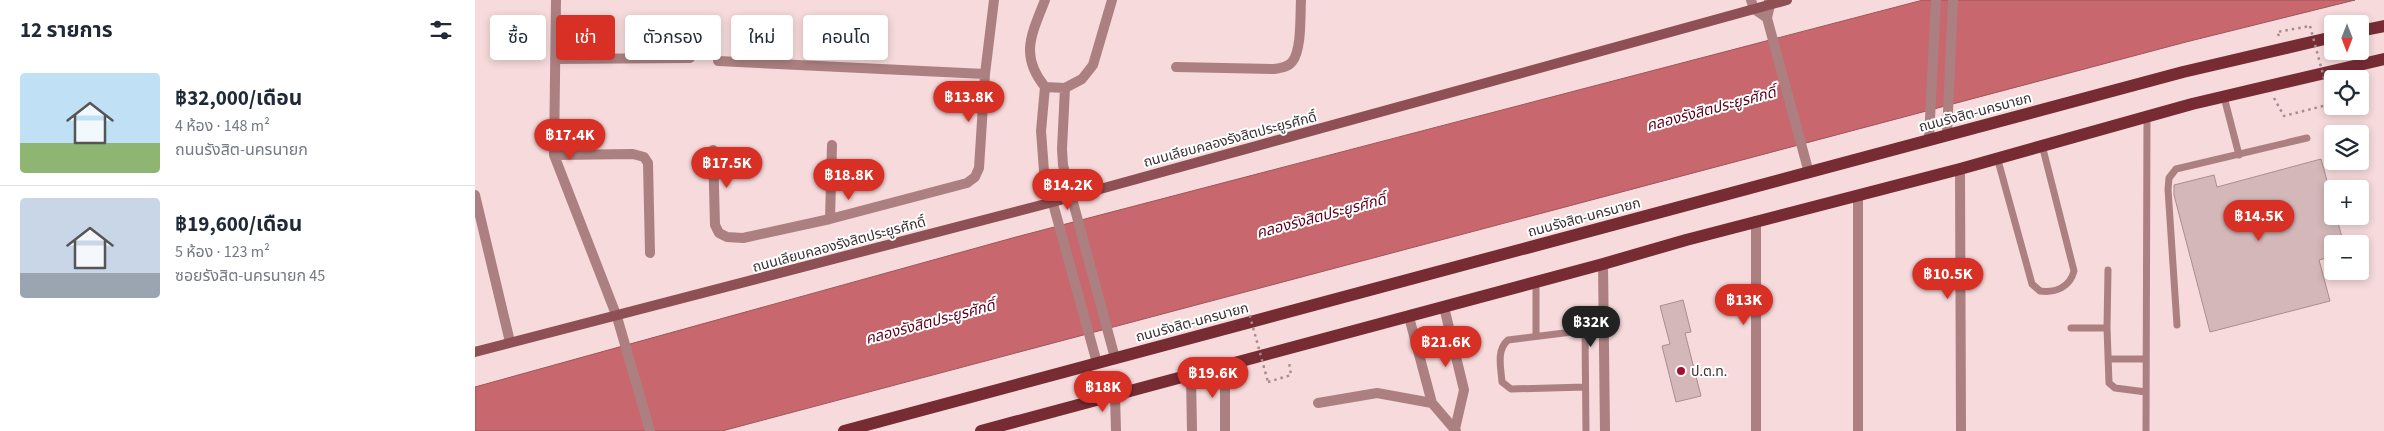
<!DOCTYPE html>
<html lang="th">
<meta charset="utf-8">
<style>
body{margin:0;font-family:"Source Sans 3","Noto Sans Thai",sans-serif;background:#f2f2f3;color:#1f2937;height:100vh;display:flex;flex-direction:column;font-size:19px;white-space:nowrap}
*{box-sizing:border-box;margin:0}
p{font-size:16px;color:#747a83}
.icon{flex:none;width:28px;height:28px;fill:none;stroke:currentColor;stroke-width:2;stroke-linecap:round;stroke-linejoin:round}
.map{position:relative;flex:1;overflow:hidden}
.sheet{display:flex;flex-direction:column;background:#fff;width:475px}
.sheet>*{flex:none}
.guide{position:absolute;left:15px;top:15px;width:475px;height:45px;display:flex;gap:10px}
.needle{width:32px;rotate:180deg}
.buttons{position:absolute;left:1849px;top:15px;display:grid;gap:10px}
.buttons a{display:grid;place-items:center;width:45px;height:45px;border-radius:5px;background:#fff;box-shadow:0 2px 8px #0003;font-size:25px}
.price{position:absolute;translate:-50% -42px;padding:0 11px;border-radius:18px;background:#d93025;color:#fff;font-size:16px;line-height:32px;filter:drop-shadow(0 1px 2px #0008)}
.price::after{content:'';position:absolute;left:50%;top:30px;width:15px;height:11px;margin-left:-8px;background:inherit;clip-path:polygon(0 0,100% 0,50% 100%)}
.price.on{background:#222;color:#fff}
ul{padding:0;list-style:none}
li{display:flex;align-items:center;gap:15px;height:125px;padding:0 20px}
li+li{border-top:1px solid #e0e1e3}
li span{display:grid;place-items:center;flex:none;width:140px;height:100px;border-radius:5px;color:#555}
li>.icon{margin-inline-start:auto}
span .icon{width:60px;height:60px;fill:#fffc;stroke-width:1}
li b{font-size:21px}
h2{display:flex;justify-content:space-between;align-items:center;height:60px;padding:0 20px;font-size:21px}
.tag{padding:0 18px;border-radius:5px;background:#fff;box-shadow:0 2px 8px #0003;font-size:18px;line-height:45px}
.tag.on{background:#d93025;color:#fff}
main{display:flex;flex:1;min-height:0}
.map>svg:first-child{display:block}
</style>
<main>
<section class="sheet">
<h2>12 รายการ<svg class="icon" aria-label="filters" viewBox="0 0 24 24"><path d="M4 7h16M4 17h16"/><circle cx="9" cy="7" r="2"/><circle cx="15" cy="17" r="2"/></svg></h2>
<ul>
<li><span style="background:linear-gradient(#bfe0f5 70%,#8fb573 0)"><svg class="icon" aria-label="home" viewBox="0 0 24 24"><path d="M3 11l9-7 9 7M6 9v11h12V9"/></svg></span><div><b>฿32,000/เดือน</b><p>4 ห้อง · 148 m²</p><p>ถนนรังสิต-นครนายก</p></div></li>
<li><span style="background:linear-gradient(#c9d6e8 75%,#9aa5b1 0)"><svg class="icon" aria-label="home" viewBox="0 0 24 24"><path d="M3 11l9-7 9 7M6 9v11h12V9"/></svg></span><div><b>฿19,600/เดือน</b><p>5 ห้อง · 123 m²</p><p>ซอยรังสิต-นครนายก 45</p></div></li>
</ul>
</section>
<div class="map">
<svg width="1909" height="431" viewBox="0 0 1909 431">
<rect width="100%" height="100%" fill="#f7dadb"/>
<path fill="#c8676e" stroke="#9e565b" d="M1448,0H1880L1711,42L247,431H0V387L541,237Z"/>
<path fill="#d4b8b9" stroke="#a98e8f" d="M1846,159L1858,202V216H1861L1869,244H1858V256L1844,260L1855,301L1735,332L1699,195V185L1739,175L1742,187Z
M1208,300L1216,332L1210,333L1226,396L1201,402L1187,346L1195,344L1185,306Z"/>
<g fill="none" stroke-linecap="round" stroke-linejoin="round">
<path stroke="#a28d8e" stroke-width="2.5" stroke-dasharray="2.5 4" stroke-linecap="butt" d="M1804,36L1802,32L1835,26
M1799,98L1809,116L1856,104
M793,382L816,375L814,362"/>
<path stroke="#ac8081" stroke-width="7" d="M1749,97L1764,155
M1522,157L1557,284L1565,291C1581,293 1595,287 1599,271L1567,145
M1633,270L1632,328L1634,383L1640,388L1671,392
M1061,282V336
M1702,325L1693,189L1694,178L1701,169L1832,138
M1596,328H1632
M1110,330L1111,431
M1633,359H1671
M1110,387L1036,389L1027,382C1026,368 1021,350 1033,340L1129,328
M1671,431L1672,117"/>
<path stroke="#ac8081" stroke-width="10" d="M81,0L79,155L142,317L175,431
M570,0C557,34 544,55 570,87L566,131L569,171L622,363
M637,0L618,65L607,79L590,88L587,149L588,165L640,358
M1276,0L1279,9L1292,18
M1294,0L1295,5L1292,18L1334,173
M80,59L215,58
M243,61L510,74
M701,67L799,69C806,68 813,67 817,62C827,50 825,16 826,0
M570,87L590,88
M1472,134L1478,0
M1454,139L1461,0
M238,150L240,225L244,233L252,237L268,238L355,219L492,183L500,177L504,168L510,74L519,0
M79,155L158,154L169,157L173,163L175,253
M1485,169L1486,431
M0,195L35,342
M1383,195V431
M355,219L357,145
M1281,221V431
M1128,264L1130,431
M969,307L989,390L980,429
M934,317L957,403L981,431
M716,375L717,431
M640,395L641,431
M843,403L902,393L957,403
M750,431V366"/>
<path stroke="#8e5054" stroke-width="10" d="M0,352L578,202L1312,0"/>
<path stroke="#772c34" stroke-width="12" d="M1885,31L1909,26
M369,431L1708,72L1858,37
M506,431L1128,264L1211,240L1485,169L1717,104L1909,59"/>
<path stroke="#a28d8e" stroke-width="2.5" stroke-dasharray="2.5 4" stroke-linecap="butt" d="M1835,26L1856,104
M773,309L793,382"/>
</g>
<circle fill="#a70e34" stroke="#fff" stroke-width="2" cx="1206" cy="371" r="5"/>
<g text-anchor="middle" stroke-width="4" stroke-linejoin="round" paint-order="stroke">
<g font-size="14" fill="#3b3030" stroke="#fff">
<text transform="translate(1500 112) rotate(-15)" y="5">ถนนรังสิต-นครนายก</text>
<text transform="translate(755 139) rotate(-15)" y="5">ถนนเลียบคลองรังสิตประยูรศักดิ์</text>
<text transform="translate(1109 217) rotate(-15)" y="5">ถนนรังสิต-นครนายก</text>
<text transform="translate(364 244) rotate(-15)" y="5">ถนนเลียบคลองรังสิตประยูรศักดิ์</text>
<text transform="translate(717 322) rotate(-15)" y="5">ถนนรังสิต-นครนายก</text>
</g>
<g font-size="14" fill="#3b3030" stroke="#fff" text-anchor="start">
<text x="1216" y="376">ป.ต.ท.</text>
</g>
<g font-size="15" font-style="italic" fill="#5d0018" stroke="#fff">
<text transform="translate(1236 109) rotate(-15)" y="5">คลองรังสิตประยูรศักดิ์</text>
<text transform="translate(846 216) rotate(-15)" y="5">คลองรังสิตประยูรศักดิ์</text>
<text transform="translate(455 322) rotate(-15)" y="5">คลองรังสิตประยูรศักดิ์</text>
</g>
</g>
</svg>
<div class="buttons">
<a><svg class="needle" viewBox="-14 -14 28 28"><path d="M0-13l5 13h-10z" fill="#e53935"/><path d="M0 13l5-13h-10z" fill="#747a83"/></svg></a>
<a><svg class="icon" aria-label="locate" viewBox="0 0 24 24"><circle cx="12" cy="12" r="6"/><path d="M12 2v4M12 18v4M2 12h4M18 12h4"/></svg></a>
<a><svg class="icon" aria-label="layers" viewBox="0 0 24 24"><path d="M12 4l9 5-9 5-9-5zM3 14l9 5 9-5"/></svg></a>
<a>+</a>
<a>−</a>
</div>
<b class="price" style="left:494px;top:123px">฿13.8K</b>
<b class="price" style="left:95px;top:161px">฿17.4K</b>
<b class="price" style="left:252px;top:189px">฿17.5K</b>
<b class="price" style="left:374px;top:201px">฿18.8K</b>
<b class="price" style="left:593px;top:211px">฿14.2K</b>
<b class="price" style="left:1784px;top:242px">฿14.5K</b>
<b class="price" style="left:1473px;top:300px">฿10.5K</b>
<b class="price" style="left:1269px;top:326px">฿13K</b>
<b class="price on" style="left:1116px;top:348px">฿32K</b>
<b class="price" style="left:971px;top:368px">฿21.6K</b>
<b class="price" style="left:738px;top:399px">฿19.6K</b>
<b class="price" style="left:628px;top:413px">฿18K</b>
<div class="guide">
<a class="tag">ซื้อ</a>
<a class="tag on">เช่า</a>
<a class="tag">ตัวกรอง</a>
<a class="tag">ใหม่</a>
<a class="tag">คอนโด</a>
</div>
</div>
</main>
